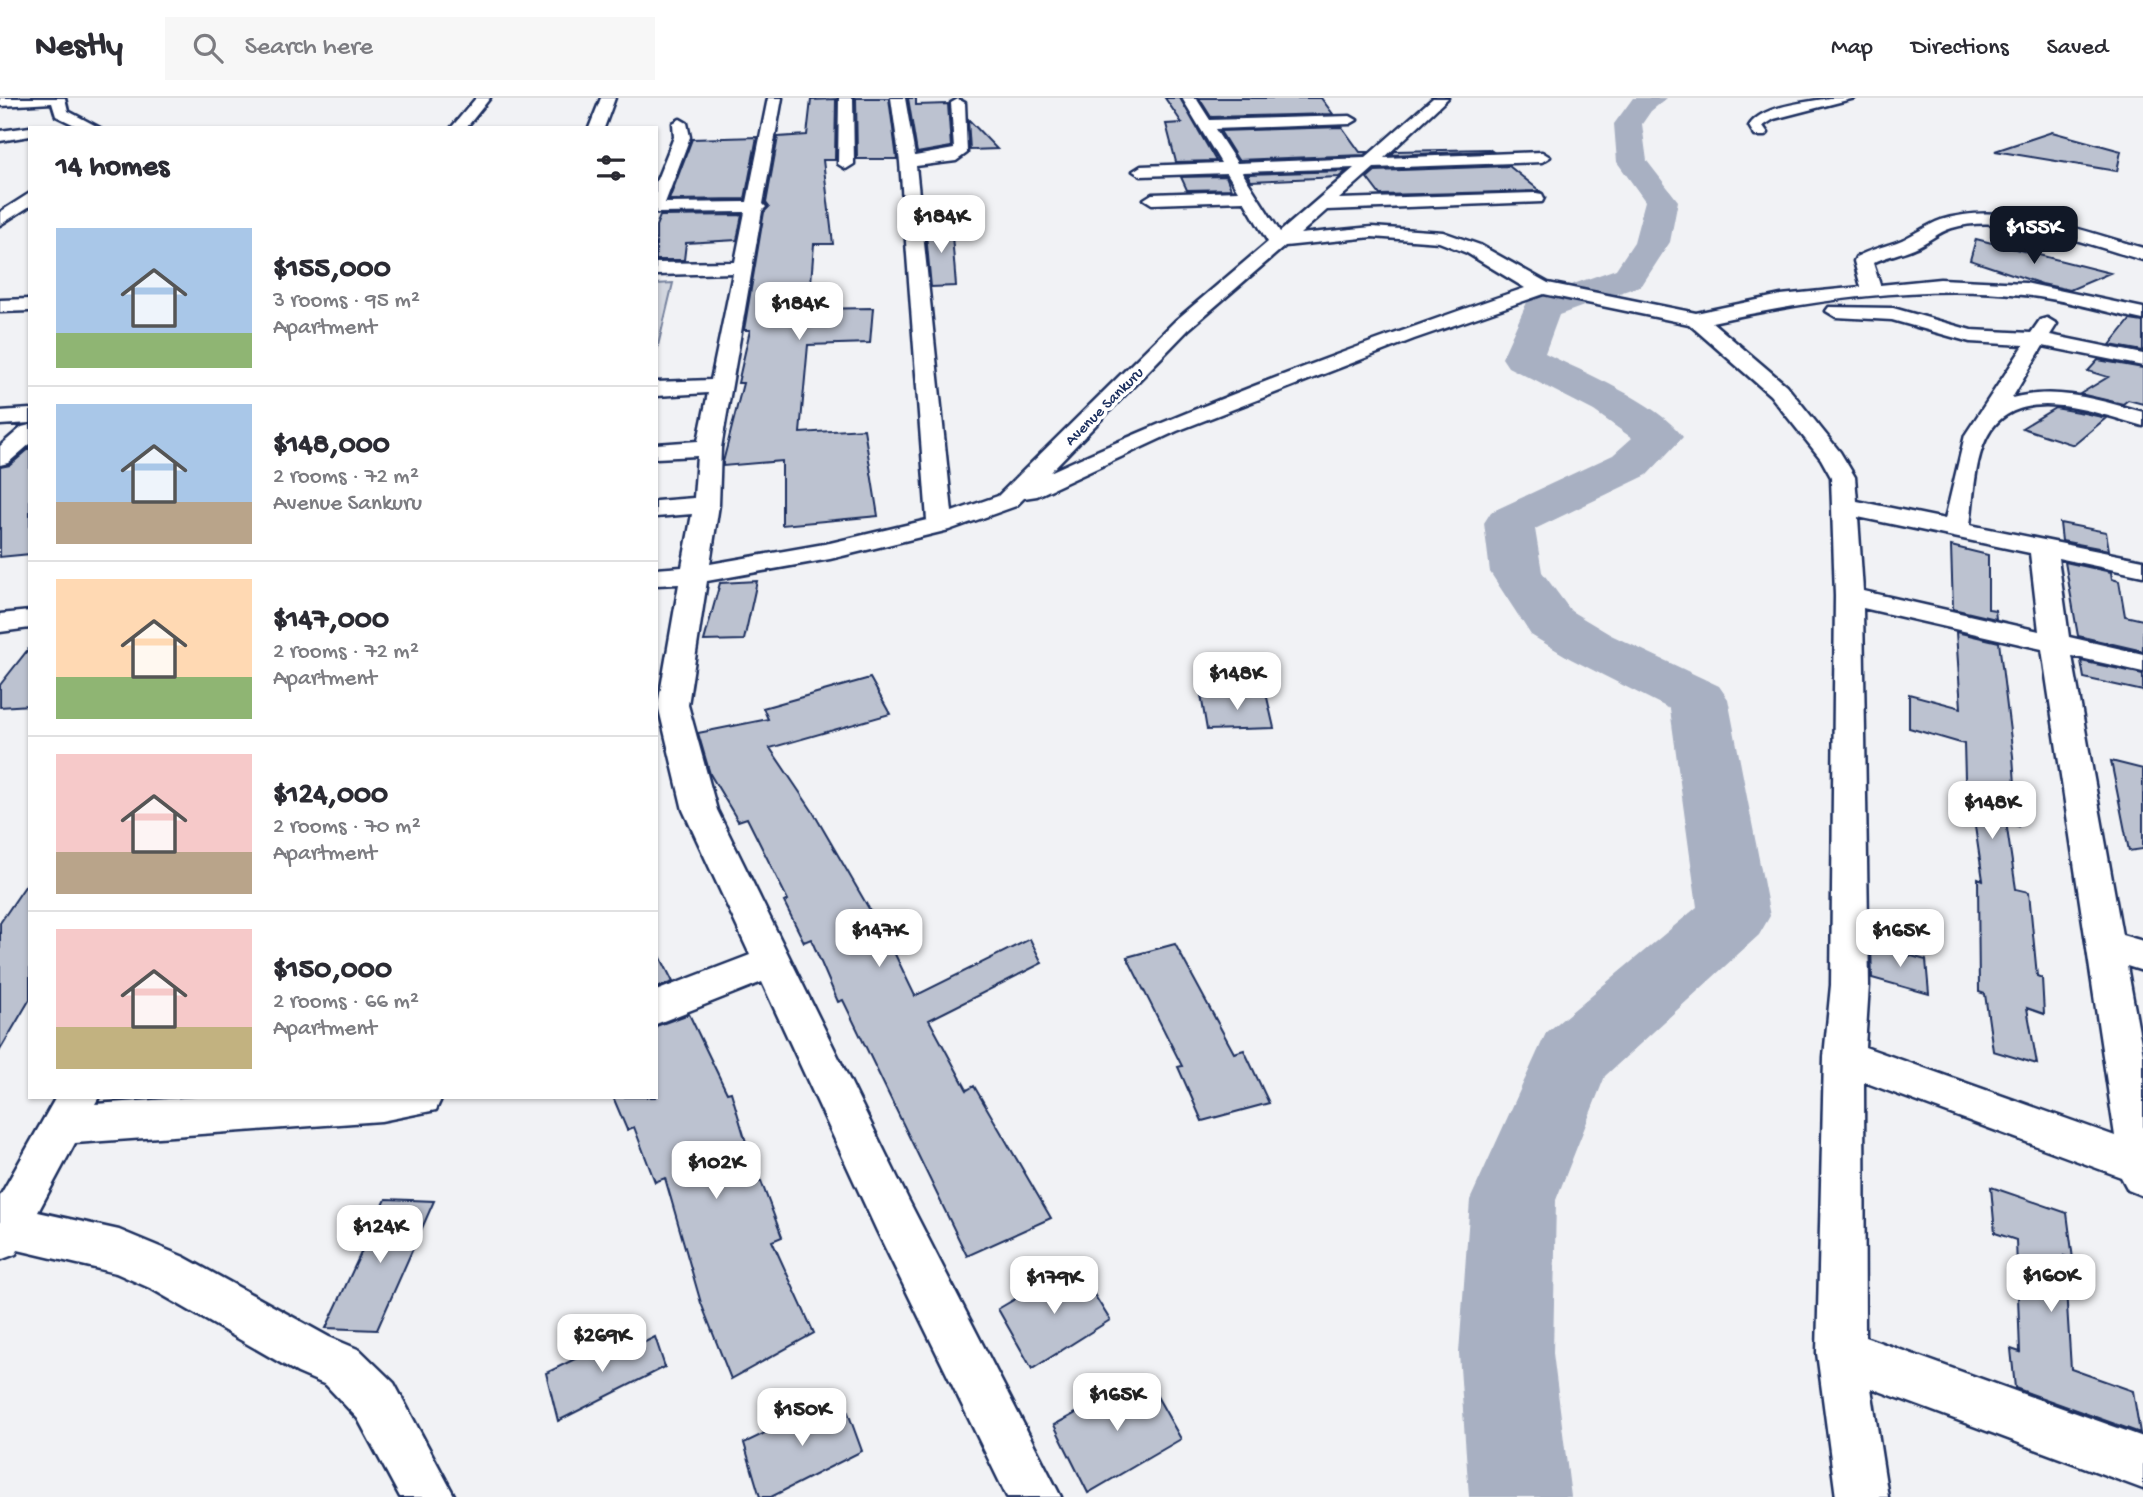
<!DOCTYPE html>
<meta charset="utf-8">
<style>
body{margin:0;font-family:"Gochi Hand",sans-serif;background:#f7f7f7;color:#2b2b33;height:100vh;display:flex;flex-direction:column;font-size:26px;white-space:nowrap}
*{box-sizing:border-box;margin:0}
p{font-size:23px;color:#7c7c81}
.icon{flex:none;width:38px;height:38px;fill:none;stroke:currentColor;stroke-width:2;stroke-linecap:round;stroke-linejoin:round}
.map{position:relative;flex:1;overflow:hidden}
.panel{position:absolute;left:28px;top:28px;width:630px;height:973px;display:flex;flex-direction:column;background:#fff;border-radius:0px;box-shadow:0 2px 5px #0004}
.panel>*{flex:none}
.price{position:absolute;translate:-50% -60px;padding:0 16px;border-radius:14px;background:#fff;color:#222;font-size:23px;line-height:46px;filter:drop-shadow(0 2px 4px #0008)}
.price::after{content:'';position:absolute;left:50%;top:42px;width:21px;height:16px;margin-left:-10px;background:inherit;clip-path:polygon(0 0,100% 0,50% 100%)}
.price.active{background:#111827;color:#fff}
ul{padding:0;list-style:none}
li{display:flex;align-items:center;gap:21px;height:175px;padding:0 28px}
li+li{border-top:2px solid #e1e1e2}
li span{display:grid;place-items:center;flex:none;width:196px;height:140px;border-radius:0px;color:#555}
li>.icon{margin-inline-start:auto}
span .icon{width:84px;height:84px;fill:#fffc;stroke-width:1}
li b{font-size:30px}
h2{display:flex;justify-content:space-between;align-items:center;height:84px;padding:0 28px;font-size:30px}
header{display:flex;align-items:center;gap:42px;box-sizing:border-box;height:98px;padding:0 35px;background:#fff;border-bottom:2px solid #e1e1e2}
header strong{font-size:33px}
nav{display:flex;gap:38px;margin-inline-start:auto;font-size:24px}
.search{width:490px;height:63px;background:#f7f7f7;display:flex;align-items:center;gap:18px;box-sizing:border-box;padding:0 24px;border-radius:0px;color:#7c7c81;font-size:26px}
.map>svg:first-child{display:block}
</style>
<header>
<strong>Nestly</strong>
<div class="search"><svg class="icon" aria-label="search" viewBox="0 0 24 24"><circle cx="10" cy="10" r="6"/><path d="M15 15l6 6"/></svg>Search here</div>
<nav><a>Map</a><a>Directions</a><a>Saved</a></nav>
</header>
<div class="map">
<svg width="2143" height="1399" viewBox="0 0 2143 1399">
<rect width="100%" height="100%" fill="#f1f2f5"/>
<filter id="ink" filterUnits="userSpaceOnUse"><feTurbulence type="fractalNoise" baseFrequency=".0143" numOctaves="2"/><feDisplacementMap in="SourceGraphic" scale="14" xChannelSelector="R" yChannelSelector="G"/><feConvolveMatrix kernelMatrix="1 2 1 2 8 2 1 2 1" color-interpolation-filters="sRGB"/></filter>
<g filter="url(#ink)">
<path fill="#d2d6df" stroke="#76829e" stroke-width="2" d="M673,185L656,256V186Z"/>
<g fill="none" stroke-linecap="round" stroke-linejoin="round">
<path fill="#a8b0c2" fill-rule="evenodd" d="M1633,0H1667L1651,13L1642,26L1647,63L1678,103L1670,144L1642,187L1559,217L1545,255C1583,274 1659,305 1683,339L1647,377L1535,431L1542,474L1571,513L1611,537L1719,588L1728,601L1770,818L1759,837L1605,978L1556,1102L1553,1255L1571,1399H1469L1459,1255L1470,1102L1546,935L1697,809L1670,611L1571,561L1531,537L1490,474L1484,425L1491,414L1613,357L1632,340L1594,313L1508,269L1502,260L1528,202L1616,171L1634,144L1645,103L1617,64L1614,26Z"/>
</g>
<path fill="#bcc2d0" stroke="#1b2f5e" stroke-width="2" d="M856,0H889L897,61H857Z
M908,0H916V7L948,6L951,49L917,55Z
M1165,0H1180L1216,63L1176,64L1166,26L1182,25Z
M1199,0H1321L1333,16L1211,19Z
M836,1L835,62H823L833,146H814L809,211L873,210L870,245L808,247L800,335L864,331L878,418L782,427V363L723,368V364L743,285H738L750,232H744L764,114L769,109L766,105L778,39L807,37L811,2Z
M968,21L997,51L970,52Z
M1342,29L1360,54H1368L1364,57L1238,62L1220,33Z
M2052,34L2121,53L2117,73L1995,53Z
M757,39L745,101L669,102L692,41Z
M1489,51L1492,53L1391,57L1395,53Z
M1509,68L1540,93L1380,97L1367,80L1375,73Z
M1347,73L1339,79L1251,83L1247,76Z
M1226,78L1231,91L1187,92L1181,79Z
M742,117L737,142L686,145L684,162H656V128L660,118Z
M951,125L956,188L931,189L925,126Z
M1976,141L2110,175L2070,192L2042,186L1970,162Z
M2130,222L2143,224V253L2110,247Z
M2098,262L2143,270V306L2128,302L2123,306L2080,296L2108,279L2088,273Z
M2055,310L2084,315L2106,320L2074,347L2022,330Z
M30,350V456L0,459V369L10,367Z
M2060,425L2106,434L2109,452L2062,443Z
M1951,448L1988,457V511L1995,512L1996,521L1953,511Z
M2065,464L2111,474L2112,481L2119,483L2125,518L2143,522V553L2078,538Z
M757,483L744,542L704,543L720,485Z
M1956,534L1999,544L2013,658L2018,728L2006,724L2016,791L2029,794L2037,878L2042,880L2044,916L2027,910L2037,966L1993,953L1985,896L1979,894L1978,780L1983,782L1973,715L1966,714L1964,646L1909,630V596L1961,610Z
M30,549V607L0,609V587Z
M2081,563L2143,576V593L2084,580Z
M870,580L890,616L770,650L813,714L893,852L915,898L1030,841L1042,865L929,922L967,992L974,988L1051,1120L967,1158L843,902L838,904L811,841L804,844L784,804L788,802L747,720L738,723L710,676L698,635L768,621L763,610Z
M1266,595L1274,630L1207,632L1201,597Z
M2111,663L2143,671V751L2129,753Z
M30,781V901L0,952V825Z
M1175,846L1234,955L1244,952L1269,1005L1202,1023L1178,969L1182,968L1127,859Z
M1871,847L1926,862L1929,896L1872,880Z
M656,850L673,884L656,890Z
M689,916L727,995L731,994L758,1084L761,1083L782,1139L772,1143L814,1235L731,1281L701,1205L665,1080L655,1084L634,1029L627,1032L613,999H656V928Z
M1991,1089L2067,1115L2073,1161L2064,1158L2071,1271L2133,1293L2140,1335L2015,1290L2011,1251L2020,1254L2016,1142L1995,1135Z
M386,1101L434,1103L377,1232L326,1230Z
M1075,1166L1110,1222L1032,1271L998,1211Z
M628,1235L633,1250L655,1239L665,1269L558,1323L546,1275Z
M1145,1277L1181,1341L1088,1395L1054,1327Z
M842,1298L862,1353L771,1399H760L744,1345Z"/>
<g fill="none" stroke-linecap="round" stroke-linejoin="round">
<defs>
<path id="street" d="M0,0H65L68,13L100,30H81L56,18L52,5L0,8Z
M476,0H490L466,30H451Z
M601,0H615L604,30H589Z
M768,0H782L763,106L766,109L762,113L721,350L719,407L710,466L830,445L927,422L900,64L891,0H905L915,58L954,51L951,5L958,1L965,5L967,55L956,63L916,68L952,414L998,398L1175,223L1268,144L1244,103L1152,106L1144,101L1152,96L1238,93L1227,75L1141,78L1133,73L1141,68L1221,65L1182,0H1196L1210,22L1350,18L1357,22L1350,26L1215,31L1237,65L1365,60L1433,0H1448L1384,60L1542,54L1550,59L1542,64L1374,70L1339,101L1536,95L1542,96L1544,100L1542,104L1327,112L1300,136L1372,129L1443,134L1480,147L1548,185L1696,215L1781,197L1861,189L1854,163L1856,159C1871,151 1887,148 1902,142C1915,136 1927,127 1941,122C2005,102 2082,133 2143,150V162C2089,148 2007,113 1952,130C1938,134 1927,145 1914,150C1900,156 1886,158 1873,165L1880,187L1940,181L2025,185L2143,210V222C2104,214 2063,201 2023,197C1920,186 1813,202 1712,224L1786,287L1840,354L1855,379L1857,403L1945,421L1965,337L2024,247L1970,244L1892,222L1836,219L1826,213L1829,209L1893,210L1971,232L2031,235L2040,222L2047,220L2057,226L2050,237L2143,256V268L2043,248L2012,300C2058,288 2098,302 2143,314V328C2101,317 2023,285 1991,332C1974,357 1974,398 1970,427L2143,462V478L2058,460L2069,539L2143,556V574L2072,558L2122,837L2143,843V873L2127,868L2143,956V1098L2128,1092L2121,1079L1864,984L1865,1239L2143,1339V1391L1871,1290L1888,1399H1836L1817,1255L1824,959L1831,887L1835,498L1831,379L1821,361L1770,297L1689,226L1544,196L1414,241L1177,333L1037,398L1024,400L1016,408L949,432L830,461L707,483L688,607L717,712L909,1103L1061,1399H1007L877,1133L762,884L656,926V893L750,857L683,712L658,607L679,486L656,487V471L682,469L692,416L656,419V403L694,400L697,358L656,360V346L698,343L708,295L656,298V284L711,282L733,175L656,177V165L735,164L745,114L656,115V84L674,39L673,25L680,21L687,25L690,39L665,105L747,104ZM1354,70L1280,134L1242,74ZM1372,139L1439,144L1467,155L1525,190C1364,245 1205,303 1050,374L1189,231L1285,148ZM1858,419L2030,455L2039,533L1863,493ZM1863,510L2042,551L2115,1038L1865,949L1869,887Z
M839,0H853L854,66L846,71L838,66Z
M1829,0H1855L1774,21L1763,28L1768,35L1765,38H1755L1749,28C1762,7 1806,5 1829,0Z
M30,29L35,30H30V38L0,43V33Z
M30,95V108L0,127V114Z
M30,201V213L0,214V202Z
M30,311V325L0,327V313Z
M30,327V346L8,365L0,367V348L22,329Z
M30,513V530L0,534V516Z
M56,999H99L95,1006L197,999H442L436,1012L381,1023L75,1045L38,1114L119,1132L184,1159L329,1239L360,1252L394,1285L455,1399H400L358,1321L326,1287L298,1275L152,1191L116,1175L18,1152L16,1156L0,1162V1098Z"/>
</defs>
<use href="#street" stroke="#1b2f5e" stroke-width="5"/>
<use href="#street" fill="#fff" fill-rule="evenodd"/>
</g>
</g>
<g text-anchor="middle" stroke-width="7" stroke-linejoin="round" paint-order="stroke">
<g font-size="16" fill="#1b2f5e" stroke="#fff">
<text transform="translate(1103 307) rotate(-45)" y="6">Avenue Sankuru</text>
</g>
</g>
</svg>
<b class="price" style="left:941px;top:157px">$184K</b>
<b class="price active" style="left:2034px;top:168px">$155K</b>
<b class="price" style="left:799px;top:244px">$184K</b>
<b class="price" style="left:1237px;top:614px">$148K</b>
<b class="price" style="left:1992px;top:743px">$148K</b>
<b class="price" style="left:879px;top:871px">$147K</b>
<b class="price" style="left:1900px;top:871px">$165K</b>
<b class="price" style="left:716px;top:1103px">$102K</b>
<b class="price" style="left:380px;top:1167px">$124K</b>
<b class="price" style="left:2051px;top:1216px">$160K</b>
<b class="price" style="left:1054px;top:1218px">$179K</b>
<b class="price" style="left:602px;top:1276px">$269K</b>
<b class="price" style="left:1117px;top:1335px">$165K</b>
<b class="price" style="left:802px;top:1350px">$150K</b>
<section class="panel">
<h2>14 homes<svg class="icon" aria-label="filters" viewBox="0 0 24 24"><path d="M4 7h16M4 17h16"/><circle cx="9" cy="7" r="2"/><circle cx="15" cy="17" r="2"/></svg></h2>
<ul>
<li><span style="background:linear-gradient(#a9c7e8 75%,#8fb573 0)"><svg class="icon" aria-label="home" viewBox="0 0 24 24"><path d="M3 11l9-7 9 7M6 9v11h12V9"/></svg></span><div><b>$155,000</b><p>3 rooms · 95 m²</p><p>Apartment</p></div></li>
<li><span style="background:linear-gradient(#a9c7e8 70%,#b9a48a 0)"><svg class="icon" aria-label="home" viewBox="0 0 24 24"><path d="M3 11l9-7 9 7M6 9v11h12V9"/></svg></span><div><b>$148,000</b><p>2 rooms · 72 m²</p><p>Avenue Sankuru</p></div></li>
<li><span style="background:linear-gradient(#ffd9b3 70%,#8fb573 0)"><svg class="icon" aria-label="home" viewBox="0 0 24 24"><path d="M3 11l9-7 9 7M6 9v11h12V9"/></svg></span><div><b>$147,000</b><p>2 rooms · 72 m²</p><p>Apartment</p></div></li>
<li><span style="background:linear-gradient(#f6c9c9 70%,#b9a48a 0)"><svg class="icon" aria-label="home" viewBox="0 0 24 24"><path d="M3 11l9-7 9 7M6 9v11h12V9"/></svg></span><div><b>$124,000</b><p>2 rooms · 70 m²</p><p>Apartment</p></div></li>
<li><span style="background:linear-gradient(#f6c9c9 70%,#c2b280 0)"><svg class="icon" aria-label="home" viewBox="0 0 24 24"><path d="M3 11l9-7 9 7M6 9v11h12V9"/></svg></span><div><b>$150,000</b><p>2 rooms · 66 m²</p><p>Apartment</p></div></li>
</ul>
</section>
</div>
